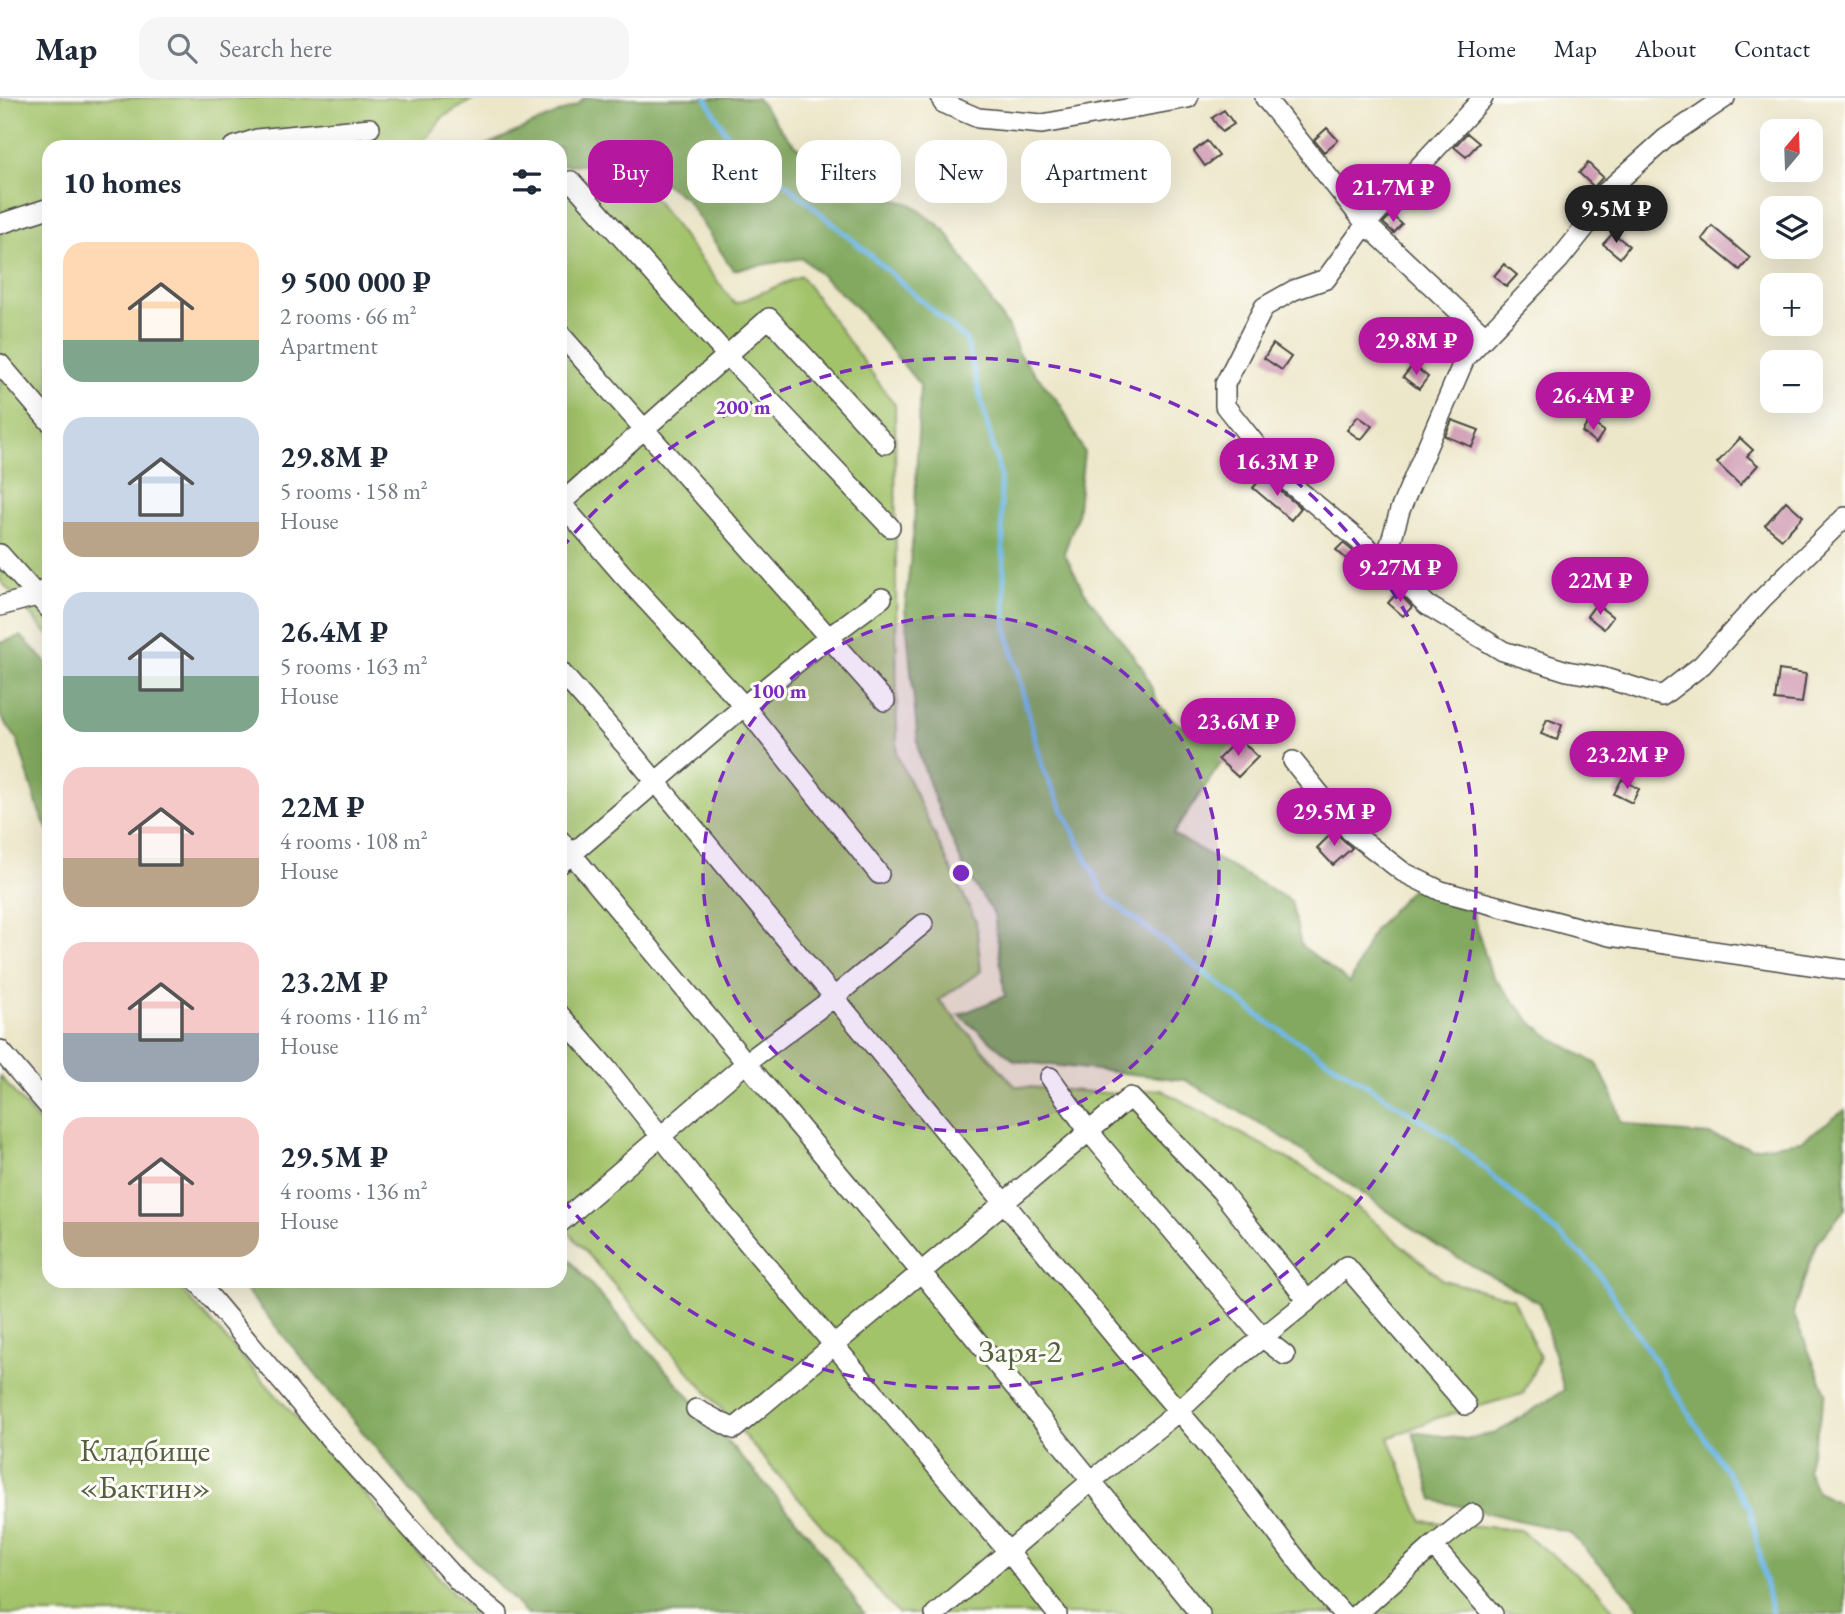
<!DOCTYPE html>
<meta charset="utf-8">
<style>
body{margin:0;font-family:"EB Garamond",serif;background:#f6f6f7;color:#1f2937;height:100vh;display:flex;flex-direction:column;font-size:26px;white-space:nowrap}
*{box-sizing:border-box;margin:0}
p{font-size:23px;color:#747a83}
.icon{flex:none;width:38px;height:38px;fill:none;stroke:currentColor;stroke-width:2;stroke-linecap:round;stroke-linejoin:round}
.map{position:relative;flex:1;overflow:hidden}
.drawer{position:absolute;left:42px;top:42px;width:525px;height:1148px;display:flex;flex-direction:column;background:#fff;border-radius:21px;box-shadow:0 7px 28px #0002}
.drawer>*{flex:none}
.hud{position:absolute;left:588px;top:42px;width:665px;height:63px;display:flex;gap:14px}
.needle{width:46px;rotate:19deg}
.controls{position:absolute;left:1760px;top:21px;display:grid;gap:14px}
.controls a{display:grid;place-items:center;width:63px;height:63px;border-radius:14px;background:#fff;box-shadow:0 7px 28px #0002;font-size:35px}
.price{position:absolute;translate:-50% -60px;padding:0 16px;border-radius:24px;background:#b5179e;color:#fff;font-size:23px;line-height:46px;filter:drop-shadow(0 2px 4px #0008)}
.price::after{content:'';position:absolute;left:50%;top:42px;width:21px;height:16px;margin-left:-10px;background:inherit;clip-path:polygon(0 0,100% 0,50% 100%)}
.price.active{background:#222;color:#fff}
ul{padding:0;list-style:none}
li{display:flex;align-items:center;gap:21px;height:175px;padding:0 21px}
li span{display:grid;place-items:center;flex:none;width:196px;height:140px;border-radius:21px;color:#555}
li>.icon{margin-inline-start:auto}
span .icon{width:84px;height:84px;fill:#fffc;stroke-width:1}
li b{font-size:30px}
h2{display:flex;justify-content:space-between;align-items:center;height:84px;padding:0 21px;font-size:30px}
.chip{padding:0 24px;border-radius:21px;background:#fff;box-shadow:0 7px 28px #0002;font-size:24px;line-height:63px}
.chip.active{background:#b5179e;color:#fff}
header{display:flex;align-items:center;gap:42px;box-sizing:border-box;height:98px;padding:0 35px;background:#fff;border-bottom:2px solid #e0e1e3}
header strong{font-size:33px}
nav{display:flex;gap:38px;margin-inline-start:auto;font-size:24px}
.search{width:490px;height:63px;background:#f6f6f7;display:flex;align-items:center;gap:18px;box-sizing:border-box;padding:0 24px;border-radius:21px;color:#747a83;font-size:26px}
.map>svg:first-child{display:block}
</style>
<header>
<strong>Map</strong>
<div class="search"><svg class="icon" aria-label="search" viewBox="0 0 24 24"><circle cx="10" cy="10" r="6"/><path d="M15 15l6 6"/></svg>Search here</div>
<nav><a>Home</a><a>Map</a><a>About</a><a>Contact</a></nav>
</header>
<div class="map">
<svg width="1845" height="1516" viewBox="0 0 1845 1516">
<rect width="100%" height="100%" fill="#fdfcf7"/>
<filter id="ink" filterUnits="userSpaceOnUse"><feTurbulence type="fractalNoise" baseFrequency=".0143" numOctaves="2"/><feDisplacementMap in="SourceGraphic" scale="14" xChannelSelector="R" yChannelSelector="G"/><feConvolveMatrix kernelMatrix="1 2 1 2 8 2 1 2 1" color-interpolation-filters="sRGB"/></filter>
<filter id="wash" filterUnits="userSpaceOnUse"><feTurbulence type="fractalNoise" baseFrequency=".00686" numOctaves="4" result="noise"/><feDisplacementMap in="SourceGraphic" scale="28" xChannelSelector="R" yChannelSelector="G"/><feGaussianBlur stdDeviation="1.57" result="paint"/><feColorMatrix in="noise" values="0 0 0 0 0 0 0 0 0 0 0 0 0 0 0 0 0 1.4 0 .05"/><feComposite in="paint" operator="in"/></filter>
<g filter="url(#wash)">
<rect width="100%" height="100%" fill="#ede7ca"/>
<path fill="#a3c36b" stroke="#67774b" stroke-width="2" d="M0,0H476L443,19L419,49H49V538L0,482Z
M637,78L735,206L801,178L895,307L897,657L976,824L981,873L939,902L1015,988L1119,996L1160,991L1321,1079L1443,1182L1513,1200L1540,1259L1523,1296L1437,1320L1389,1340L1422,1423L1520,1432L1602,1496L1616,1516H898L560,1124V83Z
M0,978L49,1036V1183H174L452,1494L477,1516H0Z"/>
<path fill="#82a95f" stroke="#566a45" stroke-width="2" d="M584,0H757L789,41L816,65L864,94L911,106L945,132L1011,234L1018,255L1061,307L1084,354L1077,419L1064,455L1084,493L1143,571L1159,607L1178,626L1234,646L1173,736L1291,803L1301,847L1350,885L1374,832L1425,776L1471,810L1491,876L1530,923L1552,940L1597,966L1614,1000L1621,1024L1661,1033L1710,1037L1752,1050L1801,1043L1845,1012V1111L1816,1146L1793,1215L1826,1295L1807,1372L1817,1394L1845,1409V1516H1641L1635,1504L1569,1434L1433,1402L1413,1334L1465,1341L1496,1335L1564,1292L1540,1205L1437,1148L1278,1036L1185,982L1015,963L959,917L1005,898L994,816L965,773L935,702L919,656L905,510L914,429L920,287L854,207L802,160L733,172L686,101L637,66L560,67V49H482L577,7Z
M21,538L49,567V735L39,713L17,641L0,618V545Z
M560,1151L811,1439L864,1516H527L434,1421L240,1185V1183H560Z"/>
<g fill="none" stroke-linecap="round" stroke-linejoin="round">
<path stroke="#70b8e8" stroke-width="5" d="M706,0L726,35L862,150L966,242L1000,376L1006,529L1043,671L1104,797L1266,923L1451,1041L1593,1167L1750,1410L1772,1516"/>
</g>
<g id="blocks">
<path fill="#d09db5" d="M1224,12L1234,26L1222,34L1212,20Z
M1327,30L1338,42L1324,54L1314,42Z
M1467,35L1479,45L1466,59L1454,49Z
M1207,43L1219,58L1205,68L1194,53Z
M1588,65L1603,79L1594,89L1579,75Z
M1391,117L1402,126L1394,135L1383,125Z
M1712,128L1750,160L1740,172L1702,141Z
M1613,135L1629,148L1620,160L1603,146Z
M1504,166L1517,177L1506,189L1494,178Z
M1273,246L1291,259L1282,272L1264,260Z
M1413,267L1428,279L1419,291L1403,279Z
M1358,318L1372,328L1361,342L1347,332Z
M1452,322L1479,332L1472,349L1445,338Z
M1589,323L1604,333L1596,345L1582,334Z
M1740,340L1753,352L1747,358L1758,367L1740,387L1717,365Z
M1264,377L1272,386L1301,410L1291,422L1253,390Z
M1786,403L1803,418L1782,441L1765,427Z
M1343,445L1359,458L1352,466L1336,452Z
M1398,494L1412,509L1403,518L1388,505Z
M1596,506L1613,519L1604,531L1587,518Z
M1779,572L1806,576L1802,605L1775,602Z
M1547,621L1562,627L1557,642L1541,636Z
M1239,640L1258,659L1238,679L1218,661Z
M1622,681L1639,691L1632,705L1614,696Z
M1334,733L1352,750L1333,767L1317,750Z"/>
</g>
</g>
<g filter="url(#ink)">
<use href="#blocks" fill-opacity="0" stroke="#484743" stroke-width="2"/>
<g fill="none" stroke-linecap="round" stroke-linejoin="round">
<defs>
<path id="minor" d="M941,0L943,5L978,20L1042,26L1188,0
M1265,0L1366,126L1485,238
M1483,0L1366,126L1326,181L1294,192L1264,209L1225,286V308L1280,377L1385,464L1427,507L1503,553L1567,573L1602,579L1662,598L1702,567L1761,502L1845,419
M233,49L257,41L370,30
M560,88L571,83L723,253L890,429
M0,126L49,110
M560,236L885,603
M0,266L49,323
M560,404L624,478L744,608L879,776
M560,406L769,220L885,346
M0,456L49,511
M1385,464L1400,412L1465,260L1559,162L1591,122L1606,94L1666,40L1725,0
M0,508L37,498L49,488
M560,573L632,655L1126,1252L1225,1367L1310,1479L1343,1516
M1293,663L1350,733L1403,774L1441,793L1610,838L1845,872
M560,742L930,1185L1200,1516
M560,766C667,677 768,581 882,500
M560,917L608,972L710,1100L1015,1462L1057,1516
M0,952L49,1009
M1050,979L1090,1035L1263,1240L1285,1257
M560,1125L746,965L833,900L923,826
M197,1183L324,1334L459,1484L498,1516
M696,1311L734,1331L1130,999L1221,1093L1308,1203
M1433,1448L1493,1516
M935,1516L1090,1384L1179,1313L1226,1269L1308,1203L1346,1168L1466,1307
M1357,1516L1433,1448L1473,1416"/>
</defs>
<use href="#minor" stroke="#484743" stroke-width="22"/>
<use href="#minor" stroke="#fff" stroke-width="19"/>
</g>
</g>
<circle cx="961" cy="775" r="258" fill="#7b2cbf" fill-opacity=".12"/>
<g fill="none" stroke="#7b2cbf" stroke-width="3.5" stroke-dasharray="12 9">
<circle cx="961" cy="775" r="258"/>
<path d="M561 451A515 515 0 1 1 561 1099"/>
</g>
<g text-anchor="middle" stroke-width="6" stroke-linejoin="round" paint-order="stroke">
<g font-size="32" fill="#556041" stroke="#fdfcf7">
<text x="1020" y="1264">Заря-2</text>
<text x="145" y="1363">Кладбище<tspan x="145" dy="37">«Бактин»</tspan></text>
</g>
</g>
<circle cx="961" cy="775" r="10" fill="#7b2cbf" stroke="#fdfcf7" stroke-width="3.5"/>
<g font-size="21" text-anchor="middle" font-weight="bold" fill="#7b2cbf" stroke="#fdfcf7" stroke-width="6" stroke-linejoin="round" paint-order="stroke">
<text x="743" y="316">200 m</text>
<text x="779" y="600">100 m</text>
</g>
</svg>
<div class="controls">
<a><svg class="needle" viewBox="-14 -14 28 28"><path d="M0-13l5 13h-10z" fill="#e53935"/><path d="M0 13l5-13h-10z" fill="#747a83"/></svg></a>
<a><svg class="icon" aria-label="layers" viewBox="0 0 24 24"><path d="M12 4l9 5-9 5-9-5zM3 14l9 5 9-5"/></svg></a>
<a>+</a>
<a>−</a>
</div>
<b class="price" style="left:1393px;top:126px">21.7M ₽</b>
<b class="price active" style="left:1616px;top:147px">9.5M ₽</b>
<b class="price" style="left:1416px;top:279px">29.8M ₽</b>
<b class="price" style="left:1593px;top:334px">26.4M ₽</b>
<b class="price" style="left:1277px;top:400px">16.3M ₽</b>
<b class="price" style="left:1400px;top:506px">9.27M ₽</b>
<b class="price" style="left:1600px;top:519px">22M ₽</b>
<b class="price" style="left:1238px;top:660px">23.6M ₽</b>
<b class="price" style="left:1627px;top:693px">23.2M ₽</b>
<b class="price" style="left:1334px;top:750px">29.5M ₽</b>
<div class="hud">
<a class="chip active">Buy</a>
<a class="chip">Rent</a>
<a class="chip">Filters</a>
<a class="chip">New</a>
<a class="chip">Apartment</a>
</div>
<section class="drawer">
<h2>10 homes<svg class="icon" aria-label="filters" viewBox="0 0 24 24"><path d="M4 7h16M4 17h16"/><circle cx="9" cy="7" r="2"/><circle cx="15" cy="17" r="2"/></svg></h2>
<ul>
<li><span style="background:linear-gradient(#ffd9b3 70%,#7fa58c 0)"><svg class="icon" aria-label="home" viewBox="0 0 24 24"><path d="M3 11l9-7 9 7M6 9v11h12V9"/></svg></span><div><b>9 500 000 ₽</b><p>2 rooms · 66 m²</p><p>Apartment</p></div></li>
<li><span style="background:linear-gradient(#c9d6e8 75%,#b9a48a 0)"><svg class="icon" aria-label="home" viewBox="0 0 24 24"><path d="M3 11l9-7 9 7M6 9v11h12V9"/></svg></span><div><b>29.8M ₽</b><p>5 rooms · 158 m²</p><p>House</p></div></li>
<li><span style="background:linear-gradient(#c9d6e8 60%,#7fa58c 0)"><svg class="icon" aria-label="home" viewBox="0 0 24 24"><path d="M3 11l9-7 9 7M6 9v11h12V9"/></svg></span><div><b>26.4M ₽</b><p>5 rooms · 163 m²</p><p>House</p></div></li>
<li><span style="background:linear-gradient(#f6c9c9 65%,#b9a48a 0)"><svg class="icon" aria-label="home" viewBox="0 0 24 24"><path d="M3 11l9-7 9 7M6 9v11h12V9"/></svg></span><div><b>22M ₽</b><p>4 rooms · 108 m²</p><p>House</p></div></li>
<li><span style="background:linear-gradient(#f6c9c9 65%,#9aa5b1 0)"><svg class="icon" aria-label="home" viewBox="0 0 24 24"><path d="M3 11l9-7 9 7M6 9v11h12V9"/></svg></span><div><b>23.2M ₽</b><p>4 rooms · 116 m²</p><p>House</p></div></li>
<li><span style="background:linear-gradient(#f6c9c9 75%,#b9a48a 0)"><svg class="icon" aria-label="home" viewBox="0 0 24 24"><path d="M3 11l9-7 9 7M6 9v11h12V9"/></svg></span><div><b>29.5M ₽</b><p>4 rooms · 136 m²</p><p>House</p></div></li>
</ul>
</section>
</div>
